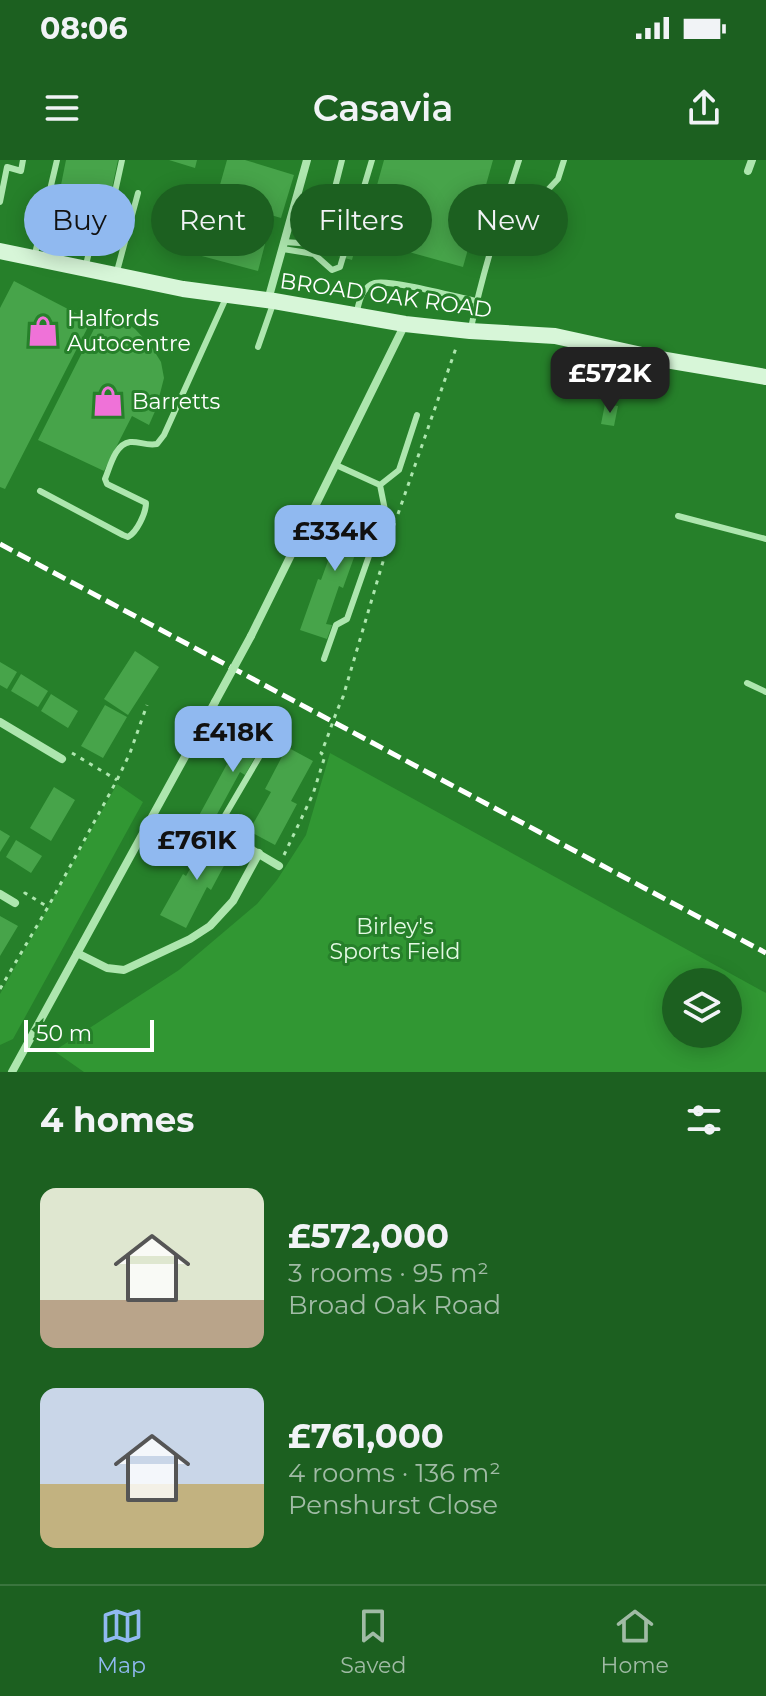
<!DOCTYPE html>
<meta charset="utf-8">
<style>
body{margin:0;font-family:Montserrat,sans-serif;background:#256629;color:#f1f3f6;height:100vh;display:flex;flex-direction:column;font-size:30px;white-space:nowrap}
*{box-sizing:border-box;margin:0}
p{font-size:26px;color:#a0bba5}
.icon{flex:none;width:44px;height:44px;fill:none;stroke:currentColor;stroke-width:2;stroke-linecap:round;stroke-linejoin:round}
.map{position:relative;height:912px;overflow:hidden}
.sheet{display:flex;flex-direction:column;background:#1c6020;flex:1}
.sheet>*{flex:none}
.banner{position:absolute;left:24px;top:24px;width:718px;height:72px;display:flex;gap:16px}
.buttons{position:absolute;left:662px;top:808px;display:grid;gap:16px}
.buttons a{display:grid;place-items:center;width:80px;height:80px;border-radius:50%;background:#1c6020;box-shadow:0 4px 20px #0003;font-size:40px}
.scale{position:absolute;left:24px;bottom:20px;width:130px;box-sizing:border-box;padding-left:8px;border:4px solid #fff;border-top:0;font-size:22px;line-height:28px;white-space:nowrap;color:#fff;-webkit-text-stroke:6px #26802a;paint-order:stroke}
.price{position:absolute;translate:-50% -68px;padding:0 18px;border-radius:16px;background:#90b9f0;color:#111;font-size:26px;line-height:52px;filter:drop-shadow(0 2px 4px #0008)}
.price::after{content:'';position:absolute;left:50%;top:48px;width:24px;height:18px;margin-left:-12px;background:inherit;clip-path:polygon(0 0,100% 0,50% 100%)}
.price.selected{background:#222;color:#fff}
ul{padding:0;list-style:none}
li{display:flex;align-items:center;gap:24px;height:200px;padding:0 40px}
li span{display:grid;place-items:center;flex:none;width:224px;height:160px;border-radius:16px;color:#555}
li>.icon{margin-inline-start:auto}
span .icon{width:96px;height:96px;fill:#fffc;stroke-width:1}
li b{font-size:34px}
h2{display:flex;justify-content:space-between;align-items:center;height:96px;padding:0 40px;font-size:34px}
.chip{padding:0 28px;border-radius:36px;background:#1c6020;box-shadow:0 4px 20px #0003;font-size:28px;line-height:72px}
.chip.selected{background:#90b9f0;color:#111}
.status{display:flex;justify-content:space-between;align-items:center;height:56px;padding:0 40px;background:#1c6020;direction:ltr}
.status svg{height:22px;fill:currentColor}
header{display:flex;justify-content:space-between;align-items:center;height:104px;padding:0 40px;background:#1c6020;font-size:36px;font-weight:600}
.tab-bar{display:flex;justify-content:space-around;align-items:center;height:112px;border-top:2px solid #3a753e;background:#1c6020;font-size:22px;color:#a0bba5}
.tab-bar a{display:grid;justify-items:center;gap:4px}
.tab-bar .selected{color:#90b9f0}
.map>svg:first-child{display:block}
</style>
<div class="status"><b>08:06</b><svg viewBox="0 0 49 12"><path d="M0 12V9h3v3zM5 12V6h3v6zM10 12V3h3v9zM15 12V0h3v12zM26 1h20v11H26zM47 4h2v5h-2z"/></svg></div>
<header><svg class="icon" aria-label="menu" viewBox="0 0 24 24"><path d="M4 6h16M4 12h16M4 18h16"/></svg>Casavia<svg class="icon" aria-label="share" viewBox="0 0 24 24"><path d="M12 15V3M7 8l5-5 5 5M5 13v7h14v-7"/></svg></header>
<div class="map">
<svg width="766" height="912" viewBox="0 0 766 912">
<rect width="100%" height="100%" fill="#26802a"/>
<path fill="#319733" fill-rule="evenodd" d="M330,593L766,833V912H84L54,891L179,810L257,744L277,720L306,675ZM676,822H728V874H676Z
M117,624L143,642L13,879L0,885V834Z"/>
<path fill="#47a44a" d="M66,0H118L104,65L55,55Z
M169,0H197L195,8Z
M227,0H245L294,15L281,58L216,39Z
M384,0H493L463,107L362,79Z
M347,45L365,50L352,100L334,95Z
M230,52L258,59L252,81L265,84L258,111L198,95L205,68L225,73Z
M14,121L91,161L5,329L0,327V148Z
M110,157L122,160L135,169L151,186L161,202L164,218L156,249L149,265L132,256L104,311L38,280L95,167L104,169Z
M605,244L618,246L614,266L601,264Z
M348,346L370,353L343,428L339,426L326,464L332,465L327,479L300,470L318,419L321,420Z
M135,491L159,507L128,555L104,539Z
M0,502L17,512L7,529L0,525Z
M21,514L48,531L38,547L11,531Z
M51,534L78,551L68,568L41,551Z
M105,545L127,557L103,598L81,586Z
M257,560L271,568L245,615L240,612L209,669L196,661L227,604L232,607Z
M287,587L313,601L291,641L297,644L275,685L249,671L271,632L265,629Z
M54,627L75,640L51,681L30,668Z
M0,670L10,676L0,692Z
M208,676L233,689L211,730L207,727L186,768L160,755L183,714L186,716Z
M16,680L42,696L31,713L6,697Z
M0,756L18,766L0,796Z"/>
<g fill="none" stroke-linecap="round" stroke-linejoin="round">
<path stroke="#ade6ae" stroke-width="3" stroke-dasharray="4 6" stroke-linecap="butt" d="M398,354L456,188
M72,593L117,620
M284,695L313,634L325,596L321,593C329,575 334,556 343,537L395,361
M24,734L25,733L48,747
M0,829L48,747L117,620L130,593L147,545"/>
<path stroke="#ade6ae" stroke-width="6" d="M0,42L7,7L21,11L23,0
M505,46L543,35L558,19L564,0
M284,82L314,84L322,79L342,0
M283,89L314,94L332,110L340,107L372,0
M34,98L57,0
M86,105L89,92L104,74L108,64L122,0
M116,115L138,33
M356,155C359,143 361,127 375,123C390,119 457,137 476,141
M471,168C483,110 501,56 519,0
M258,187L273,144
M336,305L380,325
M40,331L123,375L128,377C137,372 146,353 146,343L107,324L105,319C110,307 115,284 130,282C139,281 146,286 157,284L164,275L226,138
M678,356L766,379
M324,499L336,465L347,459L385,350L380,325L399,310L417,255
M747,523L766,532
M217,669L268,582"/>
<path stroke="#ade6ae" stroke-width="8" d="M748,11L752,0
M268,140L307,0
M251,476L405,164
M0,562L62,599
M217,669L279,706
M0,734L15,743
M77,793L107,808L124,810L190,779L210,766L233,741L259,693
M12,912L215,542"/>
<path stroke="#d7f6d8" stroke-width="16" d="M0,91L183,129L274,141L405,164L470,171L555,176L660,199L766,217"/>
<path stroke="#fff" stroke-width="5" stroke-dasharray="14 6" stroke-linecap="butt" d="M0,384L766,793"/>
<path stroke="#ade6ae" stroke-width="8" d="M215,542L251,476"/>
</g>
<defs>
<symbol id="shop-bare" viewBox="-9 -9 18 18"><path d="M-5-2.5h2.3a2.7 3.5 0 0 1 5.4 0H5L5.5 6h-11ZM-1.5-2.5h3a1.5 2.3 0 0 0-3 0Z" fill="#ef72d8" stroke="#26802a" stroke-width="2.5" paint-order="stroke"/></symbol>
</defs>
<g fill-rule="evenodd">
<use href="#shop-bare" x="21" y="149" width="44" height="44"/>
<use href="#shop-bare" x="86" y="219" width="44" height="44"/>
</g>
<g text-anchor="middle" stroke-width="6" stroke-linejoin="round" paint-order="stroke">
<g font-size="22" fill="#fff" stroke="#26802a">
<text transform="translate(386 135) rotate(8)" y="8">BROAD OAK ROAD</text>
</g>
<g font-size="22" fill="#fff" stroke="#26802a" text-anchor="start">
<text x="67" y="166">Halfords<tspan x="67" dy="25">Autocentre</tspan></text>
<text x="132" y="249">Barretts</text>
</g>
<g font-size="22" fill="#e3f9e3" stroke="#26802a">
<text x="395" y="774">Birley's<tspan x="395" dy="25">Sports Field</tspan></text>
</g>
</g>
</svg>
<div class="buttons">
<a><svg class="icon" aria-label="layers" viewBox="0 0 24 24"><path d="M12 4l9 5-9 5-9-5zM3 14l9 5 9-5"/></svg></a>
</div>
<div class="scale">50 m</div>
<b class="price selected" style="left:610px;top:255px">£572K</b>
<b class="price" style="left:335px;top:413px">£334K</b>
<b class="price" style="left:233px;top:614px">£418K</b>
<b class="price" style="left:197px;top:722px">£761K</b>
<div class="banner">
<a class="chip selected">Buy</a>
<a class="chip">Rent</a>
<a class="chip">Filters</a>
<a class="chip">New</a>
</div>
</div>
<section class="sheet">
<h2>4 homes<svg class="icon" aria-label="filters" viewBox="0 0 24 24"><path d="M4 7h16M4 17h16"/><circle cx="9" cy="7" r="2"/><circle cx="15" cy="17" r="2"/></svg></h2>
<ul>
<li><span style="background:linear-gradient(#dfe7d0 70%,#b9a48a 0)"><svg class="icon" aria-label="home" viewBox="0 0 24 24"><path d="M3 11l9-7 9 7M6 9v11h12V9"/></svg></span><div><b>£572,000</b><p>3 rooms · 95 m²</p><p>Broad Oak Road</p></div></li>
<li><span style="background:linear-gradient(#c9d6e8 60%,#c2b280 0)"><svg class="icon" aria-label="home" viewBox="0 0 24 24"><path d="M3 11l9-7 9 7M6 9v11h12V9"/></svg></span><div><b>£761,000</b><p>4 rooms · 136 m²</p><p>Penshurst Close</p></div></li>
</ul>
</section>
<nav class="tab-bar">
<a class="selected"><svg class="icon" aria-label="map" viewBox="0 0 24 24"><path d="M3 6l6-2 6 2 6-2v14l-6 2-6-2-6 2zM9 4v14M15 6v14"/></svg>Map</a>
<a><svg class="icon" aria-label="saved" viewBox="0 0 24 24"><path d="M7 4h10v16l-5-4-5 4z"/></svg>Saved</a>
<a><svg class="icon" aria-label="home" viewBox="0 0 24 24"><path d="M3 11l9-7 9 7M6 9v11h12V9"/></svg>Home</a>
</nav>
